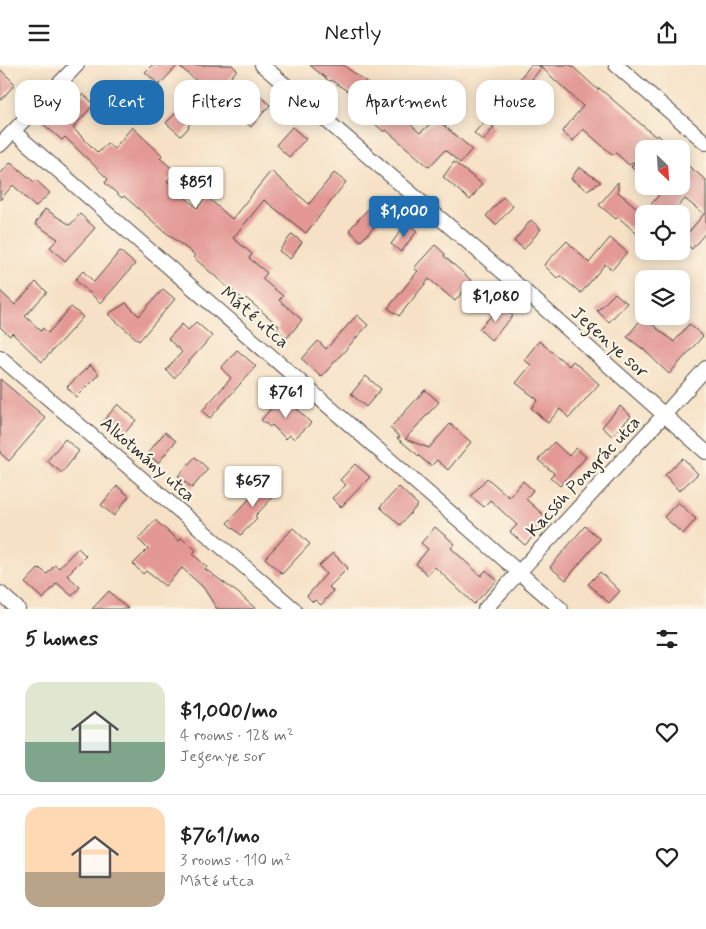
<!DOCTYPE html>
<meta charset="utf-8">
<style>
body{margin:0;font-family:Mynerve,sans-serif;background:#f6f6f6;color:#222;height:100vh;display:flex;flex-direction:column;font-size:19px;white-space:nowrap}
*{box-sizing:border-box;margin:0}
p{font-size:16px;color:#767676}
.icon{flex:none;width:28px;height:28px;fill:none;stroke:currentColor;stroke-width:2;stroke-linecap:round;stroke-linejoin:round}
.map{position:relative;height:544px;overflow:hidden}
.details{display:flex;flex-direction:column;background:#fff;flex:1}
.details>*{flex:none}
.guide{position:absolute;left:15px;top:15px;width:676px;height:45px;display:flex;gap:10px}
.needle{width:32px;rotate:155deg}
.controls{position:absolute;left:635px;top:75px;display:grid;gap:10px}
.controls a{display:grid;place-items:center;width:55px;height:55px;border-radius:10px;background:#fff;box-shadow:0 2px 12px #0003;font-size:25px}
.price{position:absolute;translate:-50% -42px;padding:0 11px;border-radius:5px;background:#fff;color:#222;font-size:16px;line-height:32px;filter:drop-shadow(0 1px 2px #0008)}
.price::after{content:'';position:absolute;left:50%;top:30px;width:15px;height:11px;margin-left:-8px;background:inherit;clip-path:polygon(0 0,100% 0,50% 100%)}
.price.active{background:#1f6fb2;color:#fff}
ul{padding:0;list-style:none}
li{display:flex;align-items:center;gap:15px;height:125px;padding:0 25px}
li+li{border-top:1px solid #e0e0e0}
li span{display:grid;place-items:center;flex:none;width:140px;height:100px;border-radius:15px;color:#555}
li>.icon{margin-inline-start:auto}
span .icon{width:60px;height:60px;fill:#fffc;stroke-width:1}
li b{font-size:21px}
h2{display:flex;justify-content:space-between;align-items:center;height:60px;padding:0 25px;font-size:21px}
.tag{padding:0 18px;border-radius:15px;background:#fff;box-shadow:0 2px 12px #0003;font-size:18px;line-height:45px}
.tag.active{background:#1f6fb2;color:#fff}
header{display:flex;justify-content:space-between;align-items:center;height:65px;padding:0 25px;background:#fff;font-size:22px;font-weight:600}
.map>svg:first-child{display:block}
</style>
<header><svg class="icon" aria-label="menu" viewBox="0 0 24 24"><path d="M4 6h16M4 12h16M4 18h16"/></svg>Nestly<svg class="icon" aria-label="share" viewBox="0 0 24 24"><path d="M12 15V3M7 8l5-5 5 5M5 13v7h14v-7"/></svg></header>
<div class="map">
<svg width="706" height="544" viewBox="0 0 706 544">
<rect width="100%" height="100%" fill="#fcf5e5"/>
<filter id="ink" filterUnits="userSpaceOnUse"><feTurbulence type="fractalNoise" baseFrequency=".02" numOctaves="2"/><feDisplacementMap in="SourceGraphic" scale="10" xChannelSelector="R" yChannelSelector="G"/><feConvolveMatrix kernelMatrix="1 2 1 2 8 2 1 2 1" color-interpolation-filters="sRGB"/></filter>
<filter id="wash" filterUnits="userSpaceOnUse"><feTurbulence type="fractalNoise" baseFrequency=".0096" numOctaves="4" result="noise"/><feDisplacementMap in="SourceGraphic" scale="20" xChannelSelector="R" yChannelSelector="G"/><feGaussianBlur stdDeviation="1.12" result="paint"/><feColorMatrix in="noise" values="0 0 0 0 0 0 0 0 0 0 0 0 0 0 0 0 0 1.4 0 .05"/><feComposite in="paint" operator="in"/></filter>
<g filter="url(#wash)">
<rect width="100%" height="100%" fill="#f6e1c6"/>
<g id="blocks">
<path fill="#e39895" d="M152,0H232L237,5L188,61L189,62L181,71L166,58L199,24L197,22L200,19L178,0L159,20L145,7Z
M310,0H343L369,19L359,34L331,15L330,17Z
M531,0H538L541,3L516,34L508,28Z
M539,0H571L598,25L599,23L656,72L658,70L673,84H644V114L631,102L637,95L629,100L616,88L613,90L583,64L573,76L562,67L583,41Z
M0,4L15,19L0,36Z
M83,29L94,39L73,63L98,88L107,78L114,84L132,62L162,90L160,93L175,106L167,116L197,143L207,132L232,154L271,106L309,139L334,108L346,117L306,168L264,135L233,173L252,189L249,193L267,208L262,214L283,231L279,235L302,255L287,273L277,264L279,261L246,233L244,235L225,220L193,192L195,190L164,166L124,131L122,133L105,118L108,114L65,72L62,75L42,58L65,33L73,41Z
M258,29L270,40L251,62L239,52Z
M394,34L407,45L401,51L420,68L436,54L472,84L460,98L445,85L429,102L386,65L384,67L374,58Z
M486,55L494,62L483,76L474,68Z
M292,62L306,74L289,92L276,80Z
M11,97L34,117L36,115L50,128L35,142L13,120L0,135V109Z
M454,97L482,119L470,135L443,112Z
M686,99L706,115V167L692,184L682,175L704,149L685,134L671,149H644V175L618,152L616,154L599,140L618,117V127L643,148L660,129L652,121H681V105Z
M579,102L601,117L587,125L571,114Z
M503,132L513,141L496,160L486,151Z
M377,134L390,145L361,176L349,165Z
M45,144L70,160L80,149L95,163L65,196L50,182L58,174L35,159Z
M531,155L541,164L524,184L514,176Z
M407,158L417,166L401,187L391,179Z
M292,169L302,177L290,194L279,186Z
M610,173L627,187L612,205L605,199L581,228L560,211L557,213L544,200L567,176L589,198Z
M435,180L445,189L444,191L472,216L455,236L429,214L399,251L388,243L418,206L414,203Z
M120,186L135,199L101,238L75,215L83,206L94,217Z
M36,217L47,227L25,251L41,266L43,263L48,268L71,242L83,252L42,297L12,268L10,271L0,262V226L15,240Z
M163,224L175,234L139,276L108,249L126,238L139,251Z
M615,228L627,238L609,257L597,246Z
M501,240L513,251L491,275L479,264Z
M357,250L368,260L321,312L302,294L318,276L326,284Z
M643,252L674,277L689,259L703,271L669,309L643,284L627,272Z
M196,257L212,271L174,313L166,305L182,287L168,274L182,259L188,265Z
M539,276L569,301L573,296L599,319L569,353L560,344L548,358L531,343L538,335L516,318L531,300L524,295Z
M237,285L256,301L210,353L202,346L231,313L221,303Z
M90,300L99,309L76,332L67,322Z
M366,311L381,324L366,342L351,329Z
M0,314L46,353L9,396L0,388Z
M425,325L439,337L405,374L429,383L450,359L471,377L448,405L437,395L431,401L397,373L400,372L390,363Z
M283,330L311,358L294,374L290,370L286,374L272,360L270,362L261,355Z
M118,339L136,355L123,370L105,354Z
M620,341L631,351L612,371L602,362Z
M165,367L176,376L158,398L147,389Z
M65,374L79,386L62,408L47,396Z
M554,377L569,391L576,383L586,392L560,421L550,412L554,408L538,395Z
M195,392L208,404L192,423L178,411Z
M683,393L698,409L679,426L665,410Z
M355,399L370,412L341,442L332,433L346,420L340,415Z
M487,413L509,432L523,416L533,425L526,434L549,455L525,480L510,467L517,460L490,435L484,442L471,431Z
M267,415L279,426L255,451L257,453L241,470L227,458Z
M117,421L129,431L114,451L101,440Z
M399,422L418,440L400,460L380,442Z
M678,437L696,454L683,469L664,452Z
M155,455L179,476L181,473L196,485L193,489L207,502L205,504L238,528L256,544H217L203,522L182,503L165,521L146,506L143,509L133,499L148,484L138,474Z
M585,461L600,474L566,515L550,502Z
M435,462L455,479L451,483L481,511L486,505L497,515L474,539L435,502L428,510L416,499L428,484L421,478Z
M293,463L310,479L282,509L265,493Z
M78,483L86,491L67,510L80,522L72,531L57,518L43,534L25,518L39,503L47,509L55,500L59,503Z
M333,488L348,503L329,522L333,526L321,540L315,535L313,537L307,531L326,509L319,501Z
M600,507L620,526L609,538L588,519Z
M109,526L128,544H92Z"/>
</g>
</g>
<g filter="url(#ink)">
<use href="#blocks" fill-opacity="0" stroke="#494642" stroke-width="1"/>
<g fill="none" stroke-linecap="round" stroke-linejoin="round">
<defs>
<path id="street" d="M262,0L527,228L706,387
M616,0L706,78
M14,67L561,544
M0,80L77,0
M0,292L294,544
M0,528L18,544
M485,544L664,350L706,303"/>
</defs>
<use href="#street" stroke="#494642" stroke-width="16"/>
<use href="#street" stroke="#fff" stroke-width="14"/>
</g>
</g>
<g text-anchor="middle" stroke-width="4.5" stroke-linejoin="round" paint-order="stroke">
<g font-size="18" fill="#2b2b2b" stroke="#fcf5e5">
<text transform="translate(255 252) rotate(41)" y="6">Máté utca</text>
<text transform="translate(610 277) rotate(42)" y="6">Jegenye sor</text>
<text transform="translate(148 394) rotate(41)" y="6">Alkotmány utca</text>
<text transform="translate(583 411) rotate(-47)" y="6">Kacsóh Pongrác utca</text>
</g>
</g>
</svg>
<div class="controls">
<a><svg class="needle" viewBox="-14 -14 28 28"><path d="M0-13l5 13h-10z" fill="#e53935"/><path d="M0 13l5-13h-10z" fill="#767676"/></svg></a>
<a><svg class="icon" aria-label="locate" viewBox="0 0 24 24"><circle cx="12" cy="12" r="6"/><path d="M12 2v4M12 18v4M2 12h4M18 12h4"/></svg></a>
<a><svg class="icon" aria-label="layers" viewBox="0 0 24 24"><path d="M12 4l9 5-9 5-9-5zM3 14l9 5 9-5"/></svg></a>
</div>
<b class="price" style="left:196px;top:144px">$851</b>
<b class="price active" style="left:404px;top:173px">$1,000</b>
<b class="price" style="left:496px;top:258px">$1,080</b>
<b class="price" style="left:286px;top:354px">$761</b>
<b class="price" style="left:253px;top:443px">$657</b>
<div class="guide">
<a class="tag">Buy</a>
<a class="tag active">Rent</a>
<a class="tag">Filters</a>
<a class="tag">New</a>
<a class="tag">Apartment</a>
<a class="tag">House</a>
</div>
</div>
<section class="details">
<h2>5 homes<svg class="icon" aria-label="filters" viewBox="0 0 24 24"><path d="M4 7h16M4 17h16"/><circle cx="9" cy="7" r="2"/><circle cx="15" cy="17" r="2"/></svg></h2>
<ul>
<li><span style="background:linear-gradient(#dfe7d0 60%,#7fa58c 0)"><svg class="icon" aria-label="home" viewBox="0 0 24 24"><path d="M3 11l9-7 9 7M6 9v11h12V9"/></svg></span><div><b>$1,000/mo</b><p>4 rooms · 128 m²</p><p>Jegenye sor</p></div><svg class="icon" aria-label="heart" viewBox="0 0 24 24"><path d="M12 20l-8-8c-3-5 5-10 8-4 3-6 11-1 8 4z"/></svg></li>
<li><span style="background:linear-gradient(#ffd9b3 65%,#b9a48a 0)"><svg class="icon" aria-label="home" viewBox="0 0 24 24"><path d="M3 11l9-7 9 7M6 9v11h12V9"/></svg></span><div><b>$761/mo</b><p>3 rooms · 110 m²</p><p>Máté utca</p></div><svg class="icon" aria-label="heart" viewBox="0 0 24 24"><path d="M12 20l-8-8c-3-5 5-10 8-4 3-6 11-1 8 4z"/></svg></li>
</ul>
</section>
